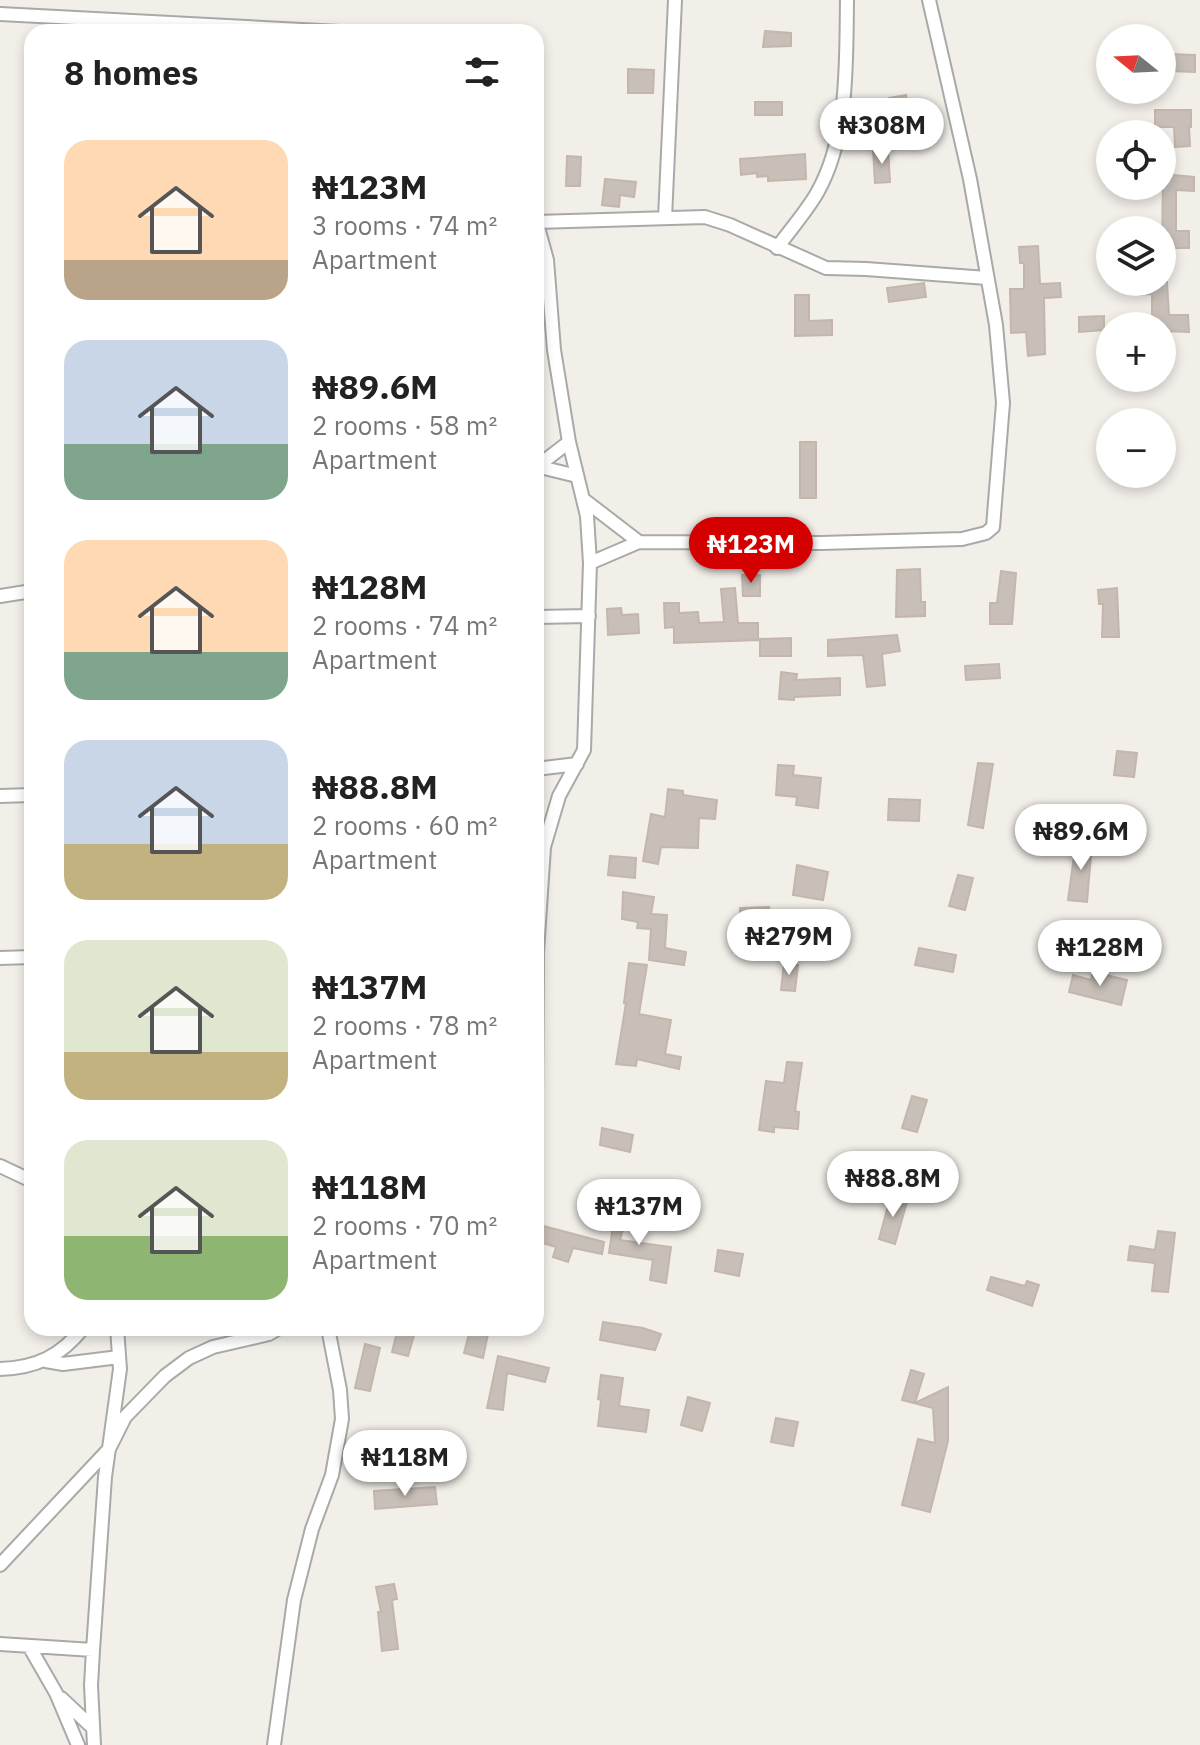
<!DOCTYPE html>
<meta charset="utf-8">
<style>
body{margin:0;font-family:"IBM Plex Sans",sans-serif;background:#f6f6f6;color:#222;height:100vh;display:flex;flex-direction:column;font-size:30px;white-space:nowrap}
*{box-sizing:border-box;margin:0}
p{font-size:26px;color:#767676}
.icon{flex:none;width:44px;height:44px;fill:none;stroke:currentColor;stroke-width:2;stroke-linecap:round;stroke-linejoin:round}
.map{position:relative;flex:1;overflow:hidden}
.side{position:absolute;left:24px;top:24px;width:520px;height:1312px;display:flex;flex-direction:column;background:#fff;border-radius:24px;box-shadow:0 4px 12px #0003}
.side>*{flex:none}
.needle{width:52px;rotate:288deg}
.fabs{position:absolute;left:1096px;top:24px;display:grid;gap:16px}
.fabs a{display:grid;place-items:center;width:80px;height:80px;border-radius:50%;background:#fff;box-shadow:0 4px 12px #0003;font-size:40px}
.price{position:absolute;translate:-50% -68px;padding:0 18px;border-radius:28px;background:#fff;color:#222;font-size:26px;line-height:52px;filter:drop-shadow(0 2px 4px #0008)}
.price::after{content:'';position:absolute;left:50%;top:48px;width:24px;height:18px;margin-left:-12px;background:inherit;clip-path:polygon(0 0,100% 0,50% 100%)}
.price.active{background:#d40000;color:#fff}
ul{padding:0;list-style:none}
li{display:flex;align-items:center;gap:24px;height:200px;padding:0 40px}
li span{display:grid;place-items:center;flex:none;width:224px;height:160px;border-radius:24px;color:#555}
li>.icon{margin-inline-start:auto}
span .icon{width:96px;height:96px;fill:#fffc;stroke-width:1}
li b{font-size:34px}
h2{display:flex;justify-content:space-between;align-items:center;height:96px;padding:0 40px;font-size:34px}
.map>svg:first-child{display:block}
</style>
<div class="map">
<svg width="1200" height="1745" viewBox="0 0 1200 1745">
<rect width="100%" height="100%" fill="#f2efe9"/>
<path fill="#c7bfb8" stroke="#c4b6ab" stroke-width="2" d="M765,31L791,33V46L763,47Z
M1168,54L1195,55V72L1168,71Z
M628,69L654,70L653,93H628Z
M906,95L909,121L891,120L889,98Z
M755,102H782V115H755Z
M1155,110H1191V127H1189L1190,146L1175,147L1174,127H1155Z
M888,148L890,182L875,183L873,149Z
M805,154L806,179L768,181V176L757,177V173L741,175L740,159Z
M567,156L581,157L580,186H566Z
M1163,174L1194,177V191L1176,190V231H1189V248H1162Z
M605,179L636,182L634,197L620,195L619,207L602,205Z
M1038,246L1040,284L1060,283L1061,297L1044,298L1045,354L1028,356L1026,332L1011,333L1010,289H1024V263H1020L1019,247Z
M1134,282H1167L1169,315H1188L1189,332L1162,331V326H1152V294L1134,295Z
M924,283L926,297L889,302L887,288Z
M795,295H809V321L832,320V335L795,336Z
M1104,316V330L1079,332V317Z
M800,442H816V498H800Z
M920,569L921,602H925V616L896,617L897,570Z
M1001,571L1016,573L1012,624H990V603H997Z
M742,575H760V596H743Z
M735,588L738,623H758V640L674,643V627L665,628L664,603H679V613L698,612L699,623L724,622L721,589Z
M1117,588L1119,637H1102L1103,604H1099L1098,590Z
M621,608L622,615L638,614L639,633L608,635L607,609Z
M897,635L900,651L882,654L885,685L867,687L863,655L828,656V640Z
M791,638V656H760V639Z
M999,664L1000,678L966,680L965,666Z
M781,672L797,674L796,680L840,678V695L794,697V700L779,699Z
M1117,751L1137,753L1134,777L1114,775Z
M978,763L993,764L983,828L968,825Z
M778,765L794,766L793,775L821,778L818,808L796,805L797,797L776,795Z
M668,789L683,791V795L717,800L715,819L699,818L698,848L661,847L658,864L643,861L651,814L665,817Z
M889,799L920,800L919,821L888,820Z
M1076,841L1092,843L1087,902L1068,900Z
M610,856L636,858L635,878L608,875Z
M797,865L828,872L823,900L793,895Z
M958,875L973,878L965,910L949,906Z
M623,892L654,897L651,914L667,915L665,948L686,952L684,965L649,960L651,929L637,928L638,922L622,919Z
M769,907V924H740V908Z
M803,928L832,929V946L803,945Z
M919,948L956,955L953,972L915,965Z
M629,963L647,965L639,1014L671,1020L665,1054L681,1057L679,1069L637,1059L636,1066L616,1064L626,1003H624Z
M784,963L798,965L795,991L781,990Z
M1093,972L1127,980L1121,1005L1069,992L1073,975L1091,980Z
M787,1062L802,1063L795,1111L799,1112L798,1129L774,1127V1132L759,1130L766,1081L784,1083Z
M912,1096L927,1100L917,1132L902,1128Z
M602,1128L633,1135L630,1152L600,1145Z
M892,1191L907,1202L895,1244L879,1239Z
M614,1204L629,1208L620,1240L671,1247L666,1283L650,1280L653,1260L609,1253L614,1219L611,1218Z
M536,1224L604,1242L602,1254L573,1248L568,1262L553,1257L556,1247L536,1241Z
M1158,1231L1175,1233L1168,1292L1152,1291L1155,1263L1128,1260L1130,1246L1155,1250Z
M718,1250L743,1254L739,1276L715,1271Z
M991,1277L1025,1286L1027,1281L1039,1285L1032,1306L987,1290Z
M603,1322L643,1328L661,1334L655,1350L600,1340Z
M398,1328H416L408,1356L392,1352Z
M470,1330L488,1334L483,1358L464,1353Z
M365,1344L380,1348L370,1391L355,1388Z
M498,1356L549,1368L545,1382L507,1373L503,1410L487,1408Z
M911,1370L924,1374L915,1403L948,1387V1441L930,1512L902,1505L918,1439L935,1443L933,1408L902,1400Z
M601,1375L623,1378L619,1406L649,1410L646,1432L598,1426L601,1400L598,1399Z
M688,1397L710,1403L702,1431L681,1425Z
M776,1418L798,1422L793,1446L771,1442Z
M435,1487L437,1504L375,1509L374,1491Z
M394,1584L397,1599L392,1600L398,1649L382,1651L378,1612H381L376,1587Z"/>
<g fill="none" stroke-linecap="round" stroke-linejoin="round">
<defs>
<path id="street" d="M0,14L340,32
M665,218L675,0
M536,220L547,260L554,350L569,442L587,516L590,563L584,750L559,796L544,847L537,952L536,1099
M536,222L705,217L730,225L826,268L866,269L987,278
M777,248C790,230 806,212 817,193C849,137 846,62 847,0
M539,465L569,442
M536,466L577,476
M583,499L639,542
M590,563L639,542L821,543L962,539L986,533L993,527L1003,403L996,325L970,179L929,0
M0,596L32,591
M536,617L589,616
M536,769L577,764
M0,796L32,795
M0,958L32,957
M0,1166L32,1181
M46,1361L63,1364L119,1357
M0,1369C36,1368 61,1356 83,1328
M0,1565L109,1449L125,1417L165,1376L189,1358L213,1347L269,1334L279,1328
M0,1644L93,1650
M29,1646L56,1693L78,1745
M61,1698L92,1727
M94,1745L91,1685L93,1650L105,1477L120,1369L117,1328
M274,1745L294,1600L312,1529L332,1475L342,1419L340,1390L328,1328"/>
</defs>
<use href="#street" stroke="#a9a9a9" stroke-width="16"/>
<use href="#street" stroke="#fff" stroke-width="12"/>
</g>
</svg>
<div class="fabs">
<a><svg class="needle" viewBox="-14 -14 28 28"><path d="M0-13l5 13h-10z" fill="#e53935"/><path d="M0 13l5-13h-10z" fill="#767676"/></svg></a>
<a><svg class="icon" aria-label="locate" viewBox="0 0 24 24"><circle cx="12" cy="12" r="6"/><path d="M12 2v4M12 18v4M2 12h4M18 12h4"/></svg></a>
<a><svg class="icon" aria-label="layers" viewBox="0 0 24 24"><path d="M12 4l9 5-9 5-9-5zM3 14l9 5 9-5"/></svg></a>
<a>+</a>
<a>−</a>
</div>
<b class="price" style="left:882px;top:166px">₦308M</b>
<b class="price active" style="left:751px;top:585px">₦123M</b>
<b class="price" style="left:1081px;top:872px">₦89.6M</b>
<b class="price" style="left:789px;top:977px">₦279M</b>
<b class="price" style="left:1100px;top:988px">₦128M</b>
<b class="price" style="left:893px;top:1219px">₦88.8M</b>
<b class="price" style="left:639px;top:1247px">₦137M</b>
<b class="price" style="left:405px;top:1498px">₦118M</b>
<section class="side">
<h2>8 homes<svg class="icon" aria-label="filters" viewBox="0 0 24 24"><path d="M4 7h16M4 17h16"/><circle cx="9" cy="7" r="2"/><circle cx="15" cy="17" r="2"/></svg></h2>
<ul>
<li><span style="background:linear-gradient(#ffd9b3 75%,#b9a48a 0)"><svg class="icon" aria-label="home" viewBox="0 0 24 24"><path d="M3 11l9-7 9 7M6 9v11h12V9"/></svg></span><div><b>₦123M</b><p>3 rooms · 74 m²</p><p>Apartment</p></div></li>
<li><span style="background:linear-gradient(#c9d6e8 65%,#7fa58c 0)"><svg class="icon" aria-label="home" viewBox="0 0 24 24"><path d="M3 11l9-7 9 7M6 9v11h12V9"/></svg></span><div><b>₦89.6M</b><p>2 rooms · 58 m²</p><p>Apartment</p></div></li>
<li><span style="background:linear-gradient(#ffd9b3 70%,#7fa58c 0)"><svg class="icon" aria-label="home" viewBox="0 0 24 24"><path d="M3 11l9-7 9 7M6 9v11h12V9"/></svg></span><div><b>₦128M</b><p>2 rooms · 74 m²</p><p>Apartment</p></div></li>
<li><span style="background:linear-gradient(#c9d6e8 65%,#c2b280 0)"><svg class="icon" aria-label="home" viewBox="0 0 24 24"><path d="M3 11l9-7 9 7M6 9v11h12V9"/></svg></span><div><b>₦88.8M</b><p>2 rooms · 60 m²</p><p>Apartment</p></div></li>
<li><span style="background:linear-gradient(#dfe7d0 70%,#c2b280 0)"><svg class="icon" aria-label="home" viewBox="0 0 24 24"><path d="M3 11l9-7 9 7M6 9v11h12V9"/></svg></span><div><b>₦137M</b><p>2 rooms · 78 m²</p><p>Apartment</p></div></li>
<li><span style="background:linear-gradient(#dfe7d0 60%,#8fb573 0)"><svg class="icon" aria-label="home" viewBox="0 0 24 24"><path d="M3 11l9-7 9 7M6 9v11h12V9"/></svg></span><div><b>₦118M</b><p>2 rooms · 70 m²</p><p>Apartment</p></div></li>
</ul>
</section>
</div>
